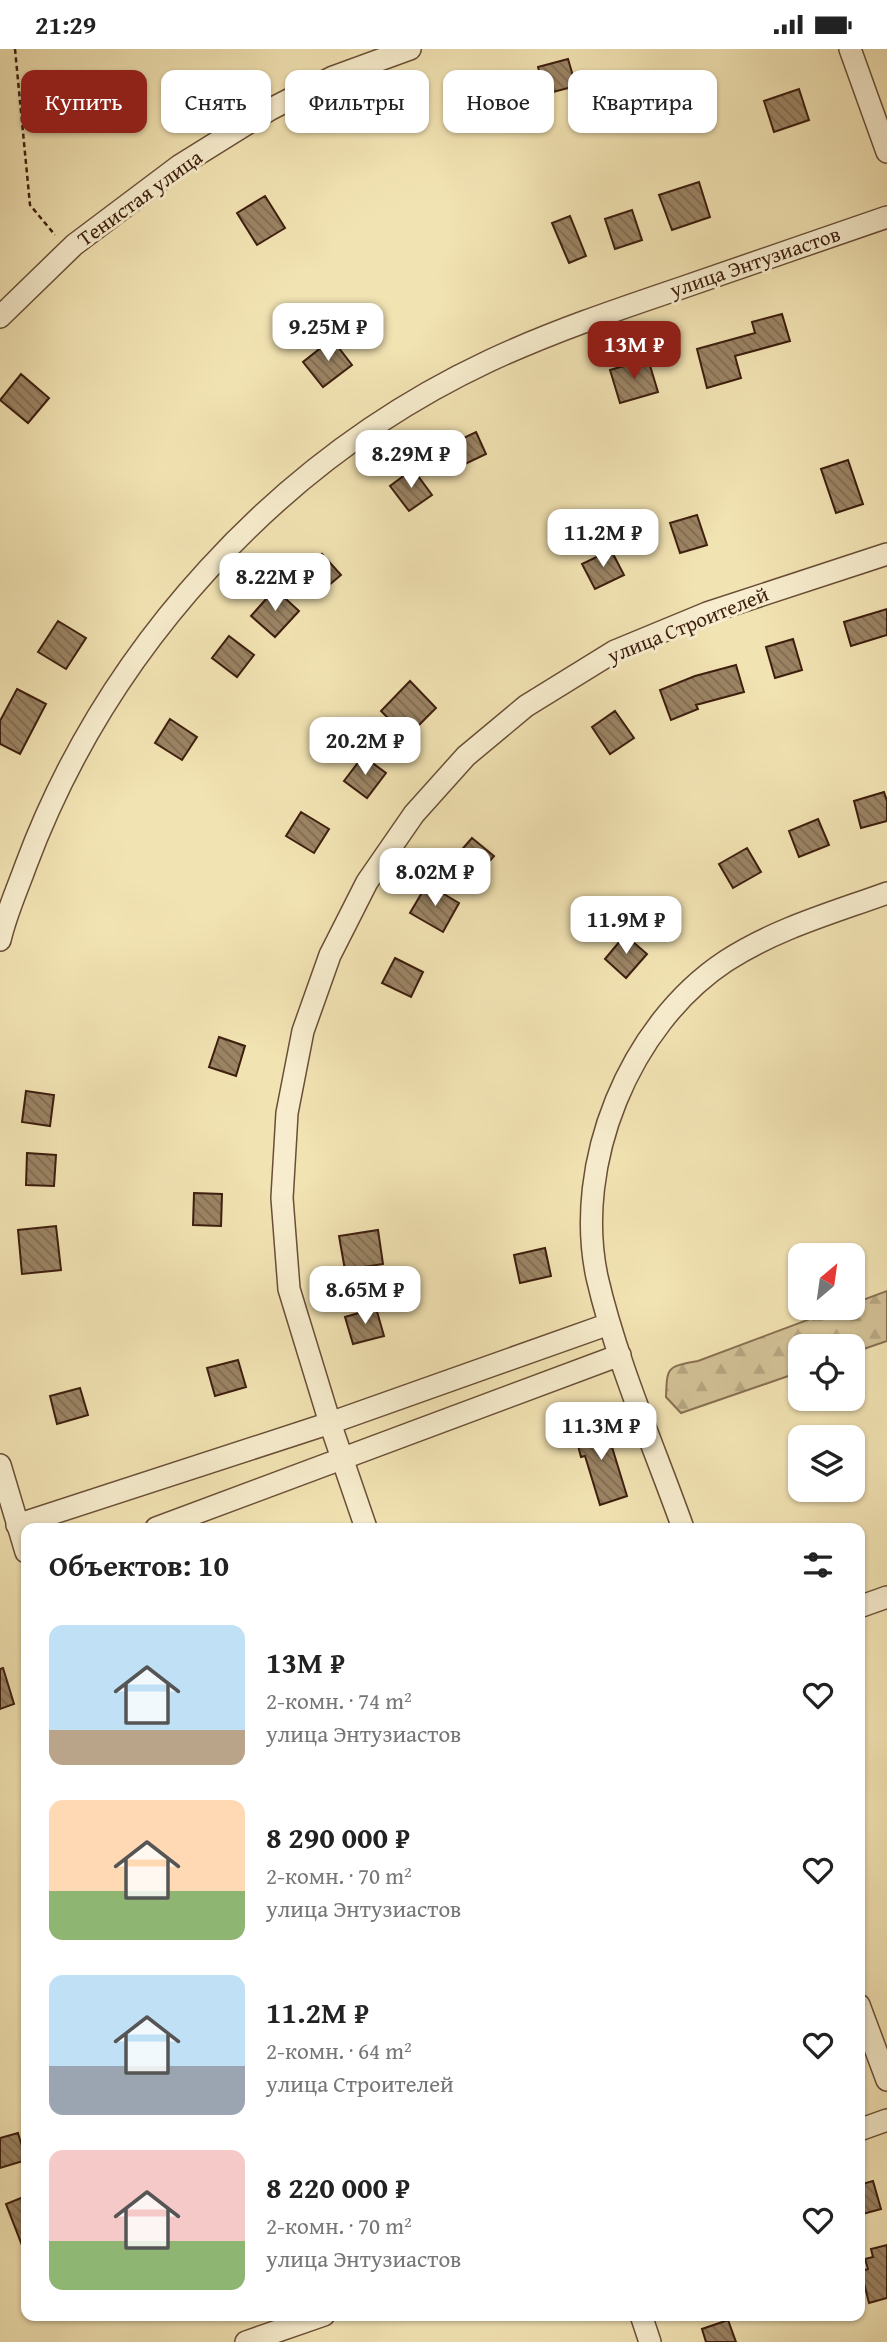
<!DOCTYPE html>
<html lang="ru">
<meta charset="utf-8">
<style>
body{margin:0;font-family:"Gentium Book Plus",serif;background:#f2f2f2;color:#222;height:100vh;display:flex;flex-direction:column;font-size:26px;white-space:nowrap}
*{box-sizing:border-box;margin:0}
p{font-size:23px;color:#767676}
.icon{flex:none;width:38px;height:38px;fill:none;stroke:currentColor;stroke-width:2;stroke-linecap:round;stroke-linejoin:round}
.map{position:relative;flex:1;overflow:hidden}
.side{position:absolute;left:21px;top:1474px;width:844px;height:798px;display:flex;flex-direction:column;background:#fff;border-radius:14px;box-shadow:0 2px 5px #0004}
.side>*{flex:none}
.top-card{position:absolute;left:21px;top:21px;width:845px;height:63px;display:flex;gap:14px}
.needle{width:46px;rotate:29deg}
.controls{position:absolute;left:788px;top:1194px;display:grid;gap:14px}
.controls a{display:grid;place-items:center;width:77px;height:77px;border-radius:14px;background:#fff;box-shadow:0 2px 5px #0004;font-size:35px}
.price{position:absolute;translate:-50% -60px;padding:0 16px;border-radius:14px;background:#fff;color:#222;font-size:23px;line-height:46px;filter:drop-shadow(0 2px 4px #0008)}
.price::after{content:'';position:absolute;left:50%;top:42px;width:21px;height:16px;margin-left:-10px;background:inherit;clip-path:polygon(0 0,100% 0,50% 100%)}
.price.on{background:#8f2418;color:#fff}
ul{padding:0;list-style:none}
li{display:flex;align-items:center;gap:21px;height:175px;padding:0 28px}
li span{display:grid;place-items:center;flex:none;width:196px;height:140px;border-radius:14px;color:#555}
li>.icon{margin-inline-start:auto}
span .icon{width:84px;height:84px;fill:#fffc;stroke-width:1}
li b{font-size:30px}
h2{display:flex;justify-content:space-between;align-items:center;height:84px;padding:0 28px;font-size:30px}
.pill{padding:0 24px;border-radius:14px;background:#fff;box-shadow:0 2px 5px #0004;font-size:24px;line-height:63px}
.pill.on{background:#8f2418;color:#fff}
.status{display:flex;justify-content:space-between;align-items:center;height:49px;padding:0 35px;background:#fff;direction:ltr}
.status svg{height:19px;fill:currentColor}
.map>svg:first-child{display:block}
</style>
<div class="status"><b>21:29</b><svg viewBox="0 0 49 12"><path d="M0 12V9h3v3zM5 12V6h3v6zM10 12V3h3v9zM15 12V0h3v12zM26 1h20v11H26zM47 4h2v5h-2z"/></svg></div>
<div class="map">
<svg width="887" height="2293" viewBox="0 0 887 2293">
<defs>
<pattern id="forest-firs" width="22" height="20" patternUnits="userSpaceOnUse" patternTransform="scale(1.75)"><rect width="22" height="20" fill="#d3c297"/><path d="M5 1l3.5 6h-7zM16 11l3.5 6h-7z" fill="#b6a681"/></pattern>
<pattern id="building-back-hatch" width="6" height="6" patternUnits="userSpaceOnUse" patternTransform="scale(1.75)"><rect width="6" height="6" fill="#9b8464"/><path d="M-1 5l2 2M0 0l6 6M5-1l2 2" fill="none" stroke="#806b51"/></pattern>
</defs>
<rect width="100%" height="100%" fill="#f2e3b3"/>
<filter id="stains"><feTurbulence type="fractalNoise" baseFrequency=".00286" numOctaves="4"/><feColorMatrix values="0 0 0 0 .2 0 0 0 0 .09 0 0 0 0 .02 0 0 0 .5 -.17"/></filter>
<radialGradient id="worn" r=".72"><stop offset=".6" stop-color="#630" stop-opacity="0"/><stop offset="1" stop-color="#630" stop-opacity=".3"/></radialGradient>
<path fill="url(#forest-firs)" stroke="#887052" stroke-width="2" d="M887,1242V1292L852,1304V1297H800V1323L681,1364L666,1348C667,1317 667,1318 698,1312L842,1258H852V1255Z"/>
<path fill="url(#building-back-hatch)" stroke="#3d1e0e" stroke-width="2" d="M568,10L576,37L545,45L538,18Z
M799,40L809,71L774,83L764,52Z
M699,133L710,168L672,181L659,146Z
M265,147L285,179L257,196L237,164Z
M632,161L642,191L615,200L605,170Z
M570,167L586,207L569,214L552,174Z
M782,265L790,292L735,307L741,329L707,339L697,300L755,284L752,273Z
M332,290L352,316L323,338L303,313Z
M648,310L658,343L620,354L610,321Z
M21,325L49,349L28,374L0,351Z
M476,383L486,405L461,417L451,395Z
M848,411L863,455L836,464L821,420Z
M413,420L432,446L409,462L390,437Z
M697,466L707,496L680,504L670,474Z
M611,501L624,526L595,540L582,515Z
M322,505L341,526L316,547L298,526Z
M275,540L299,562L275,588L251,567Z
M887,560V586L851,597L844,573Z
M58,572L86,589L66,620L38,603Z
M229,587L254,606L237,628L212,609Z
M793,590L802,621L775,629L766,598Z
M736,616L744,643L696,656L698,660L671,671L660,641L695,627Z
M410,632L436,659L407,688L381,662Z
M17,640L46,655L20,705L0,695V672Z
M615,662L634,689L610,705L592,678Z
M170,670L197,688L182,711L155,694Z
M363,707L386,724L367,749L344,732Z
M884,743L887,752V772L861,779L854,752Z
M301,763L329,780L314,804L286,787Z
M818,770L829,796L799,808L789,782Z
M472,789L494,807L473,831L451,813Z
M747,799L761,823L733,839L719,815Z
M427,835L459,854L443,883L410,864Z
M625,886L647,905L626,929L605,910Z
M395,909L423,923L411,948L382,934Z
M219,988L245,997L236,1027L209,1018Z
M26,1042L54,1046L50,1077L22,1073Z
M27,1104L56,1106L54,1137L26,1136Z
M194,1144L222,1145L221,1177L193,1176Z
M56,1177L61,1221L22,1225L18,1181Z
M378,1181L383,1215L345,1221L339,1187Z
M545,1199L551,1227L520,1234L514,1206Z
M376,1259L384,1287L353,1295L345,1268Z
M238,1311L246,1338L215,1347L207,1319Z
M80,1339L88,1366L57,1375L50,1347Z
M604,1372L627,1447L600,1456L585,1407L581,1408L574,1381Z
M3,1619L14,1655L0,1660V1620Z
M18,2084L26,2111L0,2119V2089Z
M873,2132L881,2160L859,2166V2136Z
M26,2147V2204H25L6,2155Z
M887,2196V2249L869,2254L861,2222L868,2220L865,2210L873,2208L871,2200Z
M728,2271L736,2293H706L702,2280Z"/>
<g fill="none" stroke-linecap="round" stroke-linejoin="round">
<defs>
<path id="minor" d="M850,0L887,103
M0,268L74,196L179,117L269,61L333,28L410,0
M0,891C6,865 17,841 26,816C107,599 278,411 489,312C551,283 616,261 681,239C750,215 818,192 887,168
M0,1416L26,1503
M17,1476L330,1374L609,1275
M156,1479L620,1306
M366,1479L330,1374L289,1240L282,1149L287,1064L303,982L330,906L367,833L414,765L466,707L526,657L615,602L707,564L887,505
M683,1479C654,1398 616,1311 597,1228C573,1115 629,976 726,912C775,880 832,864 887,844
M859,1558L887,1548
M859,1956L887,2031
M859,2081L887,2071
M641,2266L650,2293
M246,2293L324,2266"/>
</defs>
<use href="#minor" stroke="#6a4f37" stroke-width="24"/>
<path stroke="#3d1e0e" stroke-width="2.5" stroke-dasharray="5 3.5" stroke-linecap="butt" d="M15,0L30,156L55,186"/>
<use href="#minor" stroke="#f7edce" stroke-width="21"/>
</g>
<g text-anchor="middle" stroke-width="6" stroke-linejoin="round" paint-order="stroke">
<g font-size="21" fill="#3d1e0e" stroke="#f7edce">
<text transform="translate(140 149) rotate(-36)" y="7">Тенистая улица</text>
<text transform="translate(755 213) rotate(-19)" y="7">улица Энтузиастов</text>
<text transform="translate(688 576) rotate(-22)" y="7">улица Строителей</text>
</g>
</g>
<rect width="100%" height="100%" filter="url(#stains)"/>
<rect width="100%" height="100%" fill="url(#worn)"/>
</svg>
<div class="controls">
<a><svg class="needle" viewBox="-14 -14 28 28"><path d="M0-13l5 13h-10z" fill="#e53935"/><path d="M0 13l5-13h-10z" fill="#767676"/></svg></a>
<a><svg class="icon" aria-label="locate" viewBox="0 0 24 24"><circle cx="12" cy="12" r="6"/><path d="M12 2v4M12 18v4M2 12h4M18 12h4"/></svg></a>
<a><svg class="icon" aria-label="layers" viewBox="0 0 24 24"><path d="M12 4l9 5-9 5-9-5zM3 14l9 5 9-5"/></svg></a>
</div>
<b class="price" style="left:328px;top:314px">9.25M ₽</b>
<b class="price on" style="left:634px;top:332px">13M ₽</b>
<b class="price" style="left:411px;top:441px">8.29M ₽</b>
<b class="price" style="left:603px;top:520px">11.2M ₽</b>
<b class="price" style="left:275px;top:564px">8.22M ₽</b>
<b class="price" style="left:365px;top:728px">20.2M ₽</b>
<b class="price" style="left:435px;top:859px">8.02M ₽</b>
<b class="price" style="left:626px;top:907px">11.9M ₽</b>
<b class="price" style="left:365px;top:1277px">8.65M ₽</b>
<b class="price" style="left:601px;top:1413px">11.3M ₽</b>
<div class="top-card">
<a class="pill on">Купить</a>
<a class="pill">Снять</a>
<a class="pill">Фильтры</a>
<a class="pill">Новое</a>
<a class="pill">Квартира</a>
</div>
<section class="side">
<h2>Объектов: 10<svg class="icon" aria-label="filters" viewBox="0 0 24 24"><path d="M4 7h16M4 17h16"/><circle cx="9" cy="7" r="2"/><circle cx="15" cy="17" r="2"/></svg></h2>
<ul>
<li><span style="background:linear-gradient(#bfe0f5 75%,#b9a48a 0)"><svg class="icon" aria-label="home" viewBox="0 0 24 24"><path d="M3 11l9-7 9 7M6 9v11h12V9"/></svg></span><div><b>13M ₽</b><p>2-комн. · 74 m²</p><p>улица Энтузиастов</p></div><svg class="icon" aria-label="heart" viewBox="0 0 24 24"><path d="M12 20l-8-8c-3-5 5-10 8-4 3-6 11-1 8 4z"/></svg></li>
<li><span style="background:linear-gradient(#ffd9b3 65%,#8fb573 0)"><svg class="icon" aria-label="home" viewBox="0 0 24 24"><path d="M3 11l9-7 9 7M6 9v11h12V9"/></svg></span><div><b>8 290 000 ₽</b><p>2-комн. · 70 m²</p><p>улица Энтузиастов</p></div><svg class="icon" aria-label="heart" viewBox="0 0 24 24"><path d="M12 20l-8-8c-3-5 5-10 8-4 3-6 11-1 8 4z"/></svg></li>
<li><span style="background:linear-gradient(#bfe0f5 65%,#9aa5b1 0)"><svg class="icon" aria-label="home" viewBox="0 0 24 24"><path d="M3 11l9-7 9 7M6 9v11h12V9"/></svg></span><div><b>11.2M ₽</b><p>2-комн. · 64 m²</p><p>улица Строителей</p></div><svg class="icon" aria-label="heart" viewBox="0 0 24 24"><path d="M12 20l-8-8c-3-5 5-10 8-4 3-6 11-1 8 4z"/></svg></li>
<li><span style="background:linear-gradient(#f6c9c9 65%,#8fb573 0)"><svg class="icon" aria-label="home" viewBox="0 0 24 24"><path d="M3 11l9-7 9 7M6 9v11h12V9"/></svg></span><div><b>8 220 000 ₽</b><p>2-комн. · 70 m²</p><p>улица Энтузиастов</p></div><svg class="icon" aria-label="heart" viewBox="0 0 24 24"><path d="M12 20l-8-8c-3-5 5-10 8-4 3-6 11-1 8 4z"/></svg></li>
</ul>
</section>
</div>
